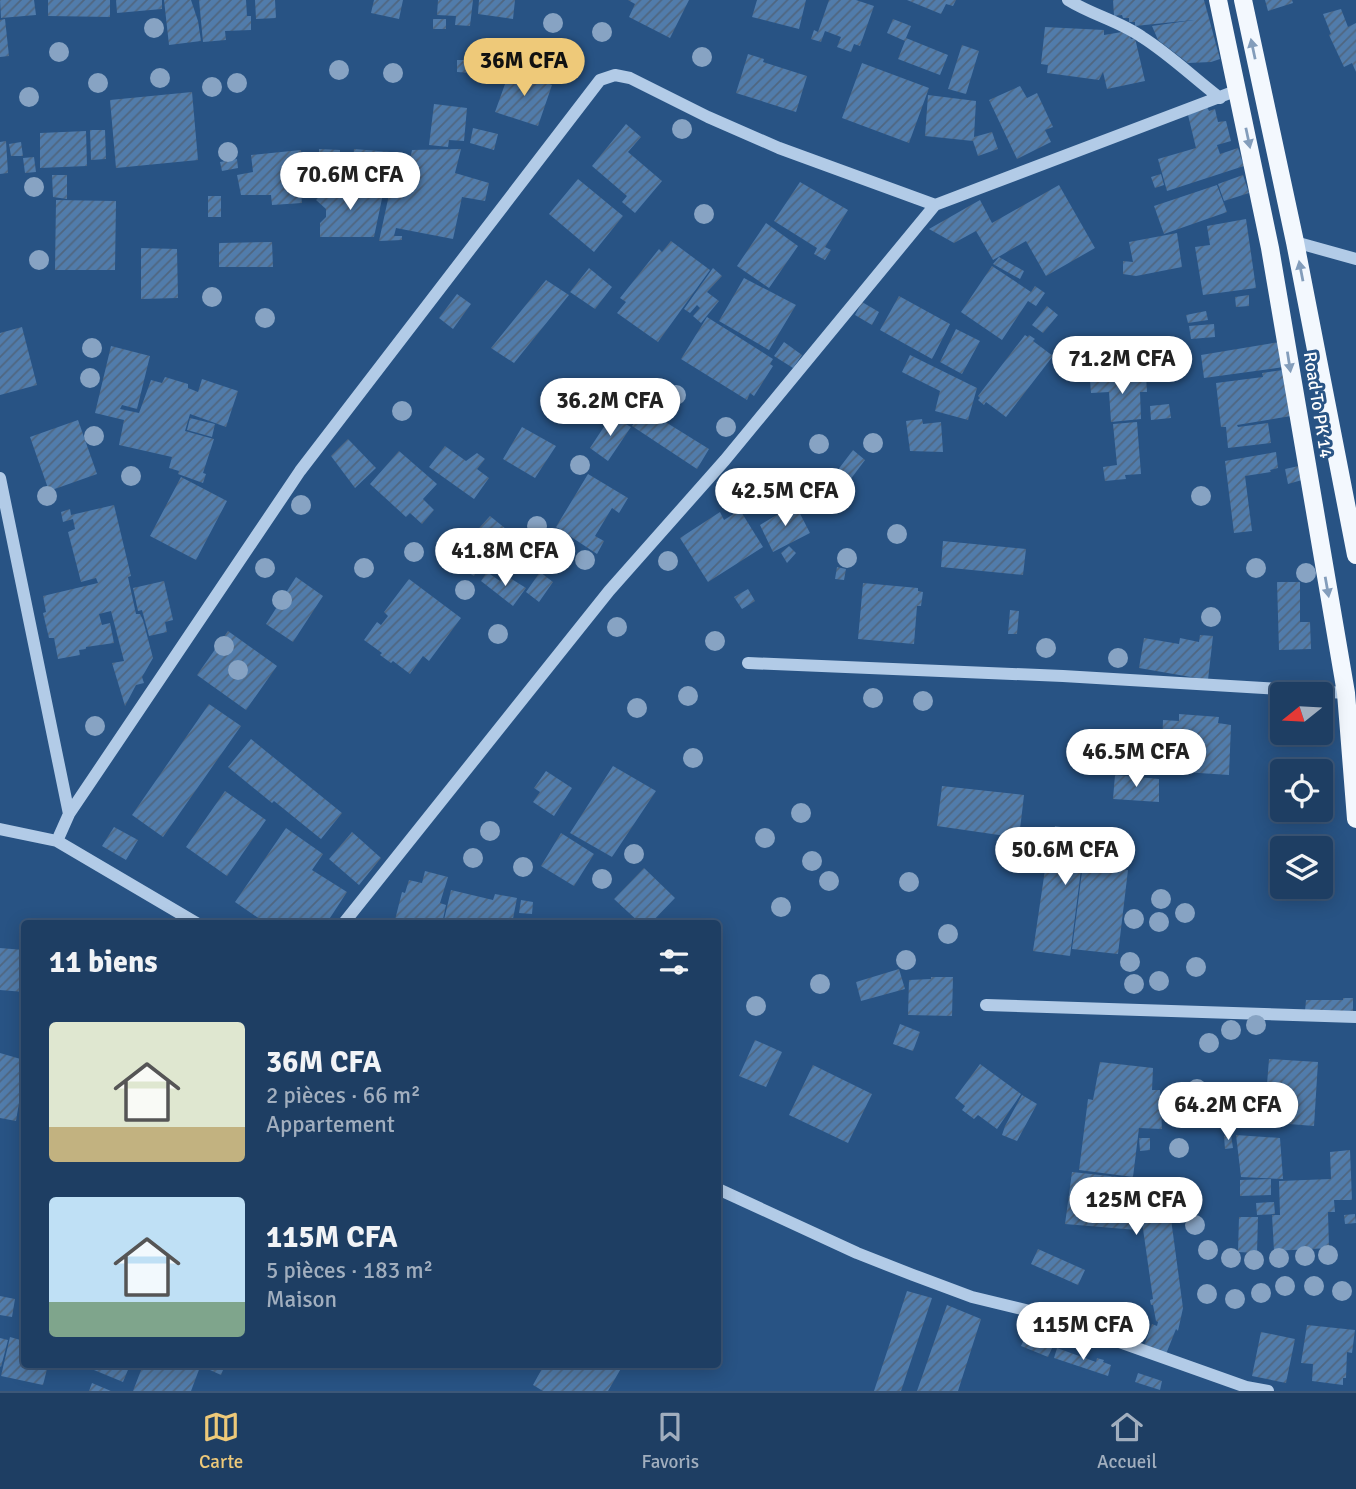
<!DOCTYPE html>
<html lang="fr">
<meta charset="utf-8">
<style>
body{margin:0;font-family:Signika,sans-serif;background:#264569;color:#f1f3f6;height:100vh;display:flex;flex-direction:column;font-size:26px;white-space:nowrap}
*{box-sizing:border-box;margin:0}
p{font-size:23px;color:#a1aebe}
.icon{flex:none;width:38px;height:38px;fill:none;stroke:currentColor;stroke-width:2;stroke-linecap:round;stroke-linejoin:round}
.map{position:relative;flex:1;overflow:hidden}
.details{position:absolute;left:21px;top:920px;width:700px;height:448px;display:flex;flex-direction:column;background:#1e3e63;border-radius:7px;box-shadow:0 4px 18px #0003,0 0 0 2px #3c5778}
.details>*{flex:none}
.needle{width:46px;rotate:252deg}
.buttons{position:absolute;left:1270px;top:682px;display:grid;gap:14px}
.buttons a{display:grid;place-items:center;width:63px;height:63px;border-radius:7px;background:#1e3e63;box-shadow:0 4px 18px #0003,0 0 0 2px #3c5778;font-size:35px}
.price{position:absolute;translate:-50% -60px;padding:0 16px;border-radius:24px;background:#fff;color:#222;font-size:23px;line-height:46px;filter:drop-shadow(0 2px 4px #0008)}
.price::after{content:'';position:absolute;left:50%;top:42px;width:21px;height:16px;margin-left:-10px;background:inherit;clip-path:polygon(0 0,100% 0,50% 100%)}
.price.active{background:#eec979;color:#111}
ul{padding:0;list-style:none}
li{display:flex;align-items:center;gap:21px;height:175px;padding:0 28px}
li span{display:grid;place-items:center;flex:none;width:196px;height:140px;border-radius:7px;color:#555}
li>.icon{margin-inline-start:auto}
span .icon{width:84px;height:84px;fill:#fffc;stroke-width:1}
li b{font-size:30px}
h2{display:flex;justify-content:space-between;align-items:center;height:84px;padding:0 28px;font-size:30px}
.tabs{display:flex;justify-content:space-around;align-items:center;height:98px;border-top:2px solid #3c5778;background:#1e3e63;font-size:19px;color:#a1aebe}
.tabs a{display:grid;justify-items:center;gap:4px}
.tabs .active{color:#eec979}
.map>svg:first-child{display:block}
</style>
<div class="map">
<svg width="1356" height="1391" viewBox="0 0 1356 1391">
<defs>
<pattern id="building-hatch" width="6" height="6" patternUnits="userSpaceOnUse" patternTransform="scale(1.75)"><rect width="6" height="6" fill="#517cab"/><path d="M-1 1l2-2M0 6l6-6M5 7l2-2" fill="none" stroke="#4f6680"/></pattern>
</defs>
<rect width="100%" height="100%" fill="#285384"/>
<path fill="url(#building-hatch)" d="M0,0H34L36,15L1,18Z
M48,0H110V17L48,16Z
M116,0H162V9L117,13Z
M164,0H191L198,21L201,41L169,45Z
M199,0H246L247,16H251V30L225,31L226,40L203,42Z
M255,0H275L276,18L256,19Z
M374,0H403L399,19L371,13Z
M438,0H473L470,26L455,25L456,16L437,15Z
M479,0H515L513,19L478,14Z
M628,0H689L670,38L629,17L635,4Z
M757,0H806L799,29L752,17Z
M829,0H856L874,6L860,46L854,44L851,52L837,47L841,37L825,31L821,42L811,39L814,30L818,32Z
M907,0H956L953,6L946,4L941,14Z
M1113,0H1204L1220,59L1211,62L1188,63L1158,40L1152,26L1194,20L1135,26V22H1129V18H1123L1122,15L1114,16Z
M1265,0H1292L1293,3L1268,11Z
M1341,9L1348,27L1356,23V72L1352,63L1344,67L1329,35L1331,34L1323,14Z
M5,19L9,56L0,57V20Z
M433,19H446V29H433Z
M893,19L911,26L906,38L948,55L940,75L898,59L905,41L887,33Z
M1045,27L1104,30V35L1128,31L1131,39L1135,38L1145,81L1107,89L1103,72L1099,80L1047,73L1048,65L1041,64Z
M962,45L979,51L966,94L948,89Z
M748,54L764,59L763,62L807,76L796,112L736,93Z
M457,60H471V73L457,72Z
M862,63L929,88L909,143L842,118Z
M510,70L552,85L538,126L495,112Z
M1020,86L1027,98L1037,93L1053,127L1045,130L1051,142L1017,159L989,100Z
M192,92L198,160L116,168L110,100Z
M928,95L976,101L974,137L992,132L998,149L978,156L973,141L925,136Z
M434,104L467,108L464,141L449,140L448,147L429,145Z
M1207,107L1209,111L1215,109L1218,122L1226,121L1231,141L1217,145L1220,154L1238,148L1244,166L1167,191L1158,159L1196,148L1188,115Z
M626,124L641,137L628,152L662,181L635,213L622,202L627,196L592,166Z
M473,128L498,134L494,150L470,143Z
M90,130H105L106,159L91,160Z
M86,131L87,166L40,168V133Z
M6,141L8,173L0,174V142Z
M21,142L23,156H11L9,144Z
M319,149L340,150V172H319Z
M354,149L390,152L387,182L351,179Z
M461,149L455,173L489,183L485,201L462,197L453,239L396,228L394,236H402V240L379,241L396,162L409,164L412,150Z
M301,150L304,192H301L302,203L272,205L271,195H241L237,175L253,172L251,155Z
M34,157L36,172L25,173L23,158Z
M237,159L238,168L222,171L220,162Z
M1161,174L1164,185L1155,188L1151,177Z
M52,175H67V199L53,197Z
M1243,175L1249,193L1224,201L1218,184Z
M578,179L623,216L594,252L549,214Z
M800,182L848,210L825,247L831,250L825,260L814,254L817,248L774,221Z
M1059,185L1095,248L1046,276L1026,241L993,260L976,231L954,243L929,229L980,200L992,223Z
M1217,185L1227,212L1164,234L1154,206Z
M325,189H384L374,237H320V223L326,217V209L316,200Z
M208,196H221V217H208Z
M56,200L116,201L115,270H55Z
M1246,219L1256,288L1203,295L1195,247L1210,245L1207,226Z
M766,223L798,246L769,288L737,266Z
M1177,233L1182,267L1136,276L1123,274V261L1133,262L1129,242Z
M671,241L710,270L658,342L617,313L626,302L620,298L659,249L662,252Z
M272,242L273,267H219V243Z
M141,248L177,249L178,298L141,299Z
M999,257L1024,271L1020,279L993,264Z
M992,266L1031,292L1035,286L1045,293L1036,306L1028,301L1002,340L961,312Z
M589,268L612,287L595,309L570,292Z
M713,268L722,276L707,292L719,301L701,323L693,316L700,308L697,305L690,313L684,309Z
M744,278L796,305L769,350L719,321Z
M546,280L569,295L514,363L491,348Z
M457,294L471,304L453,329L439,318Z
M1249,295V306L1236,307L1235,297Z
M899,296L950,324L932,359L880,330Z
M862,302L879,312L872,325L855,315Z
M1047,306L1058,315L1043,333L1032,325Z
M1206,311L1208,320L1188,323L1186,315Z
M707,317L773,359L770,364L773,366L754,396L750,393L747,400L681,359Z
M1214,324L1215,337L1191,339L1189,326Z
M22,327L37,385L0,395V333Z
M956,329L980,341L962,374L940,362Z
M1025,335L1028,337L1029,335L1035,339L1033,341L1053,356L1006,417L986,402L984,405L978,400L980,398L978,396Z
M784,342L802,355L793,368L774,356Z
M1279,342L1284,367L1204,378L1201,355Z
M111,346L150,356L137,409L122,405L120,409L139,413L151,380L162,383L165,377L188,384V388L198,392L202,379L238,391L226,427L190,414L185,431L214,439L203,473L206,474L203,483L178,474L179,471L169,468L172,457L119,445L124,420L95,413Z
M910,355L977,388L968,420L935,411L940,391L902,372Z
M1283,370L1291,416L1237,425L1238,427L1268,423L1271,443L1228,448L1226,427H1221L1216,383L1263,377L1262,373Z
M1146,375L1147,392H1140L1141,419L1111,422L1109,392L1091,393L1090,380Z
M1169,404L1171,418L1151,420L1150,406Z
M643,408L709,449L697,469L632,426Z
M611,416L631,427L608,461L590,448Z
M190,418L215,424L212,437L187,430Z
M922,419L923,424L941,422L943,452L910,451L906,421Z
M78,420L97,474L49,491L30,437Z
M1137,422L1141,474L1125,475L1126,479L1105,481L1103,467L1117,465L1113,424Z
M522,427L556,446L535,478L503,459Z
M348,439L376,468L355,488L331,456Z
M445,446L466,461L477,453L485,459L477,469L489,478L474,499L429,467Z
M853,450L865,460L829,508L822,502L821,505L815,500Z
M399,451L437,484L423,499L434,510L422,524L410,513L406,517L370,484Z
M1276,452L1278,468L1270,470L1271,472L1245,476L1252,531L1234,533L1225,461Z
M1299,466L1302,480L1288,484L1285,469Z
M588,474L628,498L619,513L612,508L595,536L604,541L597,554L556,527Z
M181,477L227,501L196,560L150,536Z
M795,504L810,533L773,552L760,525Z
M114,505L131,576L128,577L136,614H140L143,620L153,658L142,677L144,683L136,685L125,706L112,663L124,661L111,611L99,614L102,625L110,623L114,643L86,647V649L79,650L80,655L58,659L54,638H49L43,613L46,612L43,596L98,583L96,578L81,582L68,532L75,529L73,519L63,522L61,512L70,509L71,515Z
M740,510L763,547L708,582L680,538L720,512L724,520Z
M490,516L506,529L481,561L464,548L466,547L464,545Z
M943,541L1026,549L1023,575L941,567Z
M789,546L796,553L787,563L781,553Z
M466,556L480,565L474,576L459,567Z
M837,567L846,569L844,580L835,579Z
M487,572L500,581L505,575L526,588L513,606L481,581Z
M540,572L553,582L539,602L526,592Z
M296,577L323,596L293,642L266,624Z
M409,579L461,618L429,661L423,656L410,674L393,661L391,663L380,655L382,653L364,640L377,622L381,625L388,616L384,612Z
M164,581L173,620L165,622L167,632L149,636L142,610L138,611L133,588Z
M1277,582H1300V622H1310L1311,649L1279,650Z
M863,583L918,588V591L923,592L921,606H917L914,644L858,639Z
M748,589L755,601L742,609L734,597Z
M1010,610L1019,611L1017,634H1008Z
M228,631L277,666L246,710L197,675Z
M1200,635L1213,636L1208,680L1139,668L1144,638L1179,644L1180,638L1199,642Z
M209,704L241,726L163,837L132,815Z
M1179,714L1219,717L1218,723L1231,725L1229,775L1169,771L1170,747H1162L1163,720L1179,721Z
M251,739L342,813L321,839L274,801L272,803L228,767Z
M613,766L656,791L612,857L570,833Z
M546,771L572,788L554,816L533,802L540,792L534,788Z
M1115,775L1159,779V802L1113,799Z
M942,786L1024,795L1019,838L937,826Z
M225,791L266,820L227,876L186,847Z
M1055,826L1108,835L1105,865L1082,862L1070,956L1033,951L1047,856L1066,859L1067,855L1049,851Z
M114,827L138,840L126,860L102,846Z
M286,828L323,854L312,870L347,892L326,924H267L235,902Z
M352,832L381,858L359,885L329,859Z
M561,833L594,854L574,886L541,866Z
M1112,852L1124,853V862H1111Z
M1083,864L1128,870L1118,954L1072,949Z
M644,868L675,898L650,924H641L614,899Z
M425,871L448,877L440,903L446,905L442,924H394L402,892L405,893L409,880L422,883Z
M451,890L493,900L495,894L517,898L512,924H443Z
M521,900L533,902L532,914L519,913Z
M0,948L24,950V992L0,990Z
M899,969L905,989L861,1001L856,982Z
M931,977H953L952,1016L908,1015L909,980L931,979Z
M1343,998H1353V1013L1305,1011L1306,1000H1343Z
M900,1024L920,1032L913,1051L893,1044Z
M755,1040L782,1052L766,1087L739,1076Z
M0,1053L24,1060V1073L16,1121L0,1118Z
M1269,1059L1318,1062L1314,1126L1264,1122Z
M1100,1062L1153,1068L1152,1090H1160L1162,1129L1139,1128L1133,1177L1079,1170L1088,1099L1093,1100Z
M980,1064L1021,1094L997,1129L978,1115L974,1119L962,1110L965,1106L955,1098Z
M813,1065L872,1094L848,1143L789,1115Z
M1022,1095L1037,1104L1017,1141L1002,1135L1005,1126Z
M1231,1135L1233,1148L1225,1149L1224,1136Z
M1236,1135L1280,1138L1283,1179L1241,1177Z
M1139,1138H1150V1150L1140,1151Z
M1350,1150L1352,1200H1334L1335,1212H1328L1329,1248L1274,1251L1272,1215H1280L1279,1181L1331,1179L1330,1152Z
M1072,1172L1166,1182L1183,1308L1178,1331L1176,1329L1166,1354L1144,1346L1152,1324L1157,1326L1158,1322L1156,1321L1153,1305H1151L1150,1300L1153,1299L1140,1208L1137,1230L1065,1224Z
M1271,1179V1195L1240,1196V1180Z
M1274,1202L1275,1214L1257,1215L1256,1203Z
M1355,1214L1356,1223L1345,1224L1344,1215Z
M1239,1217H1258L1257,1253L1238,1252Z
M1038,1249L1085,1270L1078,1285L1031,1264Z
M907,1291L932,1298L901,1391H874Z
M0,1296L15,1299L12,1317L0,1315Z
M947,1305L981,1319L958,1391H917Z
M1307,1325L1355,1330L1352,1353L1347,1352L1346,1378H1343V1385L1312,1381L1313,1364L1301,1363Z
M1261,1332L1295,1339L1286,1383L1252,1376Z
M1026,1335L1053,1346L1048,1357L1021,1346Z
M10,1337L24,1341V1365H48L43,1385L1,1376Z
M0,1338L8,1340L1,1367L0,1366Z
M1057,1348L1096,1362L1097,1358L1104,1360L1103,1362L1111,1365L1108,1376L1054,1358Z
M95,1365H130L123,1382L94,1370Z
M143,1365H194L200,1367L191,1391H133Z
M199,1365H225L221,1375Z
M544,1365H623L608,1391H543L533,1385Z
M1138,1373L1162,1381L1160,1390L1135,1382Z
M92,1383L111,1391H89Z"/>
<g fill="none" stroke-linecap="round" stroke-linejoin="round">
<path stroke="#b2cbe7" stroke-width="12" d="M1068,0C1092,15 1119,21 1142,37C1169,54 1194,78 1220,98
M1295,242L1356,259
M0,478L69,814
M748,663L1063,676L1346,693
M0,829L57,841L198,924
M57,841L69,814L300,471L600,80L615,75L630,78L708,117L779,148L935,205
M343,924L609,591L725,460L935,205L1238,90
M986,1005L1356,1017
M718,1189L857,1253L913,1275L972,1297L1038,1313L1246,1387L1268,1391"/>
<path stroke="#f3f8fe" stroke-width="18" d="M1218,0L1270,248L1346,693L1356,819
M1243,0L1295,242L1356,555"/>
</g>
<g fill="#87a3c3">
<circle cx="553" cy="23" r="10"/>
<circle cx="154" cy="28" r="10"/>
<circle cx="602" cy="32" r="10"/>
<circle cx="59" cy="52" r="10"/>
<circle cx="702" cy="57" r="10"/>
<circle cx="339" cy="70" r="10"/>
<circle cx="393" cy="73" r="10"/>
<circle cx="160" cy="78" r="10"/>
<circle cx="98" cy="83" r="10"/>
<circle cx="237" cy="83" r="10"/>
<circle cx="212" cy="87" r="10"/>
<circle cx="29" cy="97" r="10"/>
<circle cx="682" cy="129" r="10"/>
<circle cx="228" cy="152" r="10"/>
<circle cx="34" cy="187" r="10"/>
<circle cx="704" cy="214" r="10"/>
<circle cx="39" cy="260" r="10"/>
<circle cx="212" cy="297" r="10"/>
<circle cx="265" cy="318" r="10"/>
<circle cx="92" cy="348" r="10"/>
<circle cx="90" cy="378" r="10"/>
<circle cx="596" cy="389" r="10"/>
<circle cx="676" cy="395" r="10"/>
<circle cx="402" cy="411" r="10"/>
<circle cx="726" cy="427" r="10"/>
<circle cx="94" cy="436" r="10"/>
<circle cx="873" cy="443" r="10"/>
<circle cx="819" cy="444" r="10"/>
<circle cx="580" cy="465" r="10"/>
<circle cx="131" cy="476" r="10"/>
<circle cx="767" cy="489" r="10"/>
<circle cx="47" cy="496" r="10"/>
<circle cx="1201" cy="496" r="10"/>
<circle cx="301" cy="505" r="10"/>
<circle cx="537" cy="526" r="10"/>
<circle cx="897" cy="534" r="10"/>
<circle cx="414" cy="552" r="10"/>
<circle cx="847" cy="558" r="10"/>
<circle cx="585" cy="560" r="10"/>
<circle cx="668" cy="561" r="10"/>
<circle cx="265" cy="568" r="10"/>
<circle cx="364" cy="568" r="10"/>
<circle cx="1256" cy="568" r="10"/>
<circle cx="1306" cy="573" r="10"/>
<circle cx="465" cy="590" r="10"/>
<circle cx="282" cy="600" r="10"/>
<circle cx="1211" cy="617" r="10"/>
<circle cx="617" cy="627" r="10"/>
<circle cx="498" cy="634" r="10"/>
<circle cx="715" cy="641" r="10"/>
<circle cx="224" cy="646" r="10"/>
<circle cx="1046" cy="648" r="10"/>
<circle cx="1118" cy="658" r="10"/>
<circle cx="238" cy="670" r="10"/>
<circle cx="688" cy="696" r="10"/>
<circle cx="873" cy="698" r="10"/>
<circle cx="923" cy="701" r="10"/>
<circle cx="637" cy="708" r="10"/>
<circle cx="95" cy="726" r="10"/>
<circle cx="693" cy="758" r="10"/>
<circle cx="801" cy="813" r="10"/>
<circle cx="490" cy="831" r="10"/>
<circle cx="765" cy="838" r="10"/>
<circle cx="634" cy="854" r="10"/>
<circle cx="473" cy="858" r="10"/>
<circle cx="812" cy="861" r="10"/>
<circle cx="523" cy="867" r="10"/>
<circle cx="602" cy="879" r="10"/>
<circle cx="829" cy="881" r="10"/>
<circle cx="909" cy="882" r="10"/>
<circle cx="1161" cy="899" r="10"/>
<circle cx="781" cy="907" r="10"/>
<circle cx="1185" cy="913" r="10"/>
<circle cx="1134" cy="919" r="10"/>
<circle cx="1159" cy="922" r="10"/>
<circle cx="948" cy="934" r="10"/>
<circle cx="906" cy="960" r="10"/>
<circle cx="1130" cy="962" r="10"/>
<circle cx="1196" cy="967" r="10"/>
<circle cx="1159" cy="981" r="10"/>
<circle cx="820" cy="984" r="10"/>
<circle cx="1134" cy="984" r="10"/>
<circle cx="756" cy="1006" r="10"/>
<circle cx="1256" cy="1025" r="10"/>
<circle cx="1231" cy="1030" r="10"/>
<circle cx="1209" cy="1043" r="10"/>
<circle cx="1197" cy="1089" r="10"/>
<circle cx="1186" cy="1117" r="10"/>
<circle cx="1179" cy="1148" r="10"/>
<circle cx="1195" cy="1225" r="10"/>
<circle cx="1208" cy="1250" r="10"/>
<circle cx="1328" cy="1255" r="10"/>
<circle cx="1305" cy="1256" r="10"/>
<circle cx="1231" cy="1258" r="10"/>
<circle cx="1279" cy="1258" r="10"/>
<circle cx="1254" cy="1260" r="10"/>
<circle cx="1285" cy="1286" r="10"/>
<circle cx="1314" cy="1286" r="10"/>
<circle cx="1342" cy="1291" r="10"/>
<circle cx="1261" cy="1293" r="10"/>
<circle cx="1207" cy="1294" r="10"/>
<circle cx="1235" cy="1299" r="10"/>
</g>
<defs><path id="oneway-solid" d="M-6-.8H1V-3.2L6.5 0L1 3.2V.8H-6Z" transform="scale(1.75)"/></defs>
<g fill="#839dbb">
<use href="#oneway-solid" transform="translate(1253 49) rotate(-102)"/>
<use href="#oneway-solid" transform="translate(1248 138) rotate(78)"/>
<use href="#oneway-solid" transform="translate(1301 271) rotate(-101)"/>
<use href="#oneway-solid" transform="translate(1289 362) rotate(81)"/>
<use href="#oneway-solid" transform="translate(1327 587) rotate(80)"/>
</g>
<g text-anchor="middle" stroke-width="6" stroke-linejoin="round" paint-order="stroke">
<g font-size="18" fill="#fff" stroke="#285384">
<text transform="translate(1318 405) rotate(81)" y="6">Road To PK 14</text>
</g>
</g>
</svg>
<div class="buttons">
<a><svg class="needle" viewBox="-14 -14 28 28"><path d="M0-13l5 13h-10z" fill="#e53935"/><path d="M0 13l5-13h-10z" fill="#a1aebe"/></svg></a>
<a><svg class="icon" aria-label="locate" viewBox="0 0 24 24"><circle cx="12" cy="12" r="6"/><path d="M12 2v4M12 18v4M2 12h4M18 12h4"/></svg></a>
<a><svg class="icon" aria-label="layers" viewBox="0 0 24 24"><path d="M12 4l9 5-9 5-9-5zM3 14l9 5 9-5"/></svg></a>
</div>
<b class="price active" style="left:524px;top:98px">36M CFA</b>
<b class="price" style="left:350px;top:212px">70.6M CFA</b>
<b class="price" style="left:1122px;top:396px">71.2M CFA</b>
<b class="price" style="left:610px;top:438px">36.2M CFA</b>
<b class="price" style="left:785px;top:528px">42.5M CFA</b>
<b class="price" style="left:505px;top:588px">41.8M CFA</b>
<b class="price" style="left:1136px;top:789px">46.5M CFA</b>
<b class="price" style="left:1065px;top:887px">50.6M CFA</b>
<b class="price" style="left:1228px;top:1142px">64.2M CFA</b>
<b class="price" style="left:1136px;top:1237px">125M CFA</b>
<b class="price" style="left:1083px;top:1362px">115M CFA</b>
<section class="details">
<h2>11 biens<svg class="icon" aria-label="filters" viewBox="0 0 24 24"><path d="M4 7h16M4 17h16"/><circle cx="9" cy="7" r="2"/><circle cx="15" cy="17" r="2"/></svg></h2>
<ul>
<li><span style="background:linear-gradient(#dfe7d0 75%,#c2b280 0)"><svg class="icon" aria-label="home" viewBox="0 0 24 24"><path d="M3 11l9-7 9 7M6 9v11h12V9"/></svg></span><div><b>36M CFA</b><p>2 pièces · 66 m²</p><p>Appartement</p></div></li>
<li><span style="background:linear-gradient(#bfe0f5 75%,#7fa58c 0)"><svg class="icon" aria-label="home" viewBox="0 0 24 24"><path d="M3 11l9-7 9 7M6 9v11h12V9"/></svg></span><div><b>115M CFA</b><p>5 pièces · 183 m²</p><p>Maison</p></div></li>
</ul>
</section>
</div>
<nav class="tabs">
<a class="active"><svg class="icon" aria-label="map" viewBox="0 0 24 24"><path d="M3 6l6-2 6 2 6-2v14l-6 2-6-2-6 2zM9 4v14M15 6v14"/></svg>Carte</a>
<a><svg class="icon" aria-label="saved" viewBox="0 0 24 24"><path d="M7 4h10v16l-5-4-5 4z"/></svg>Favoris</a>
<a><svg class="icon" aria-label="home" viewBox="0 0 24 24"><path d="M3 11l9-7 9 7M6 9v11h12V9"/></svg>Accueil</a>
</nav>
